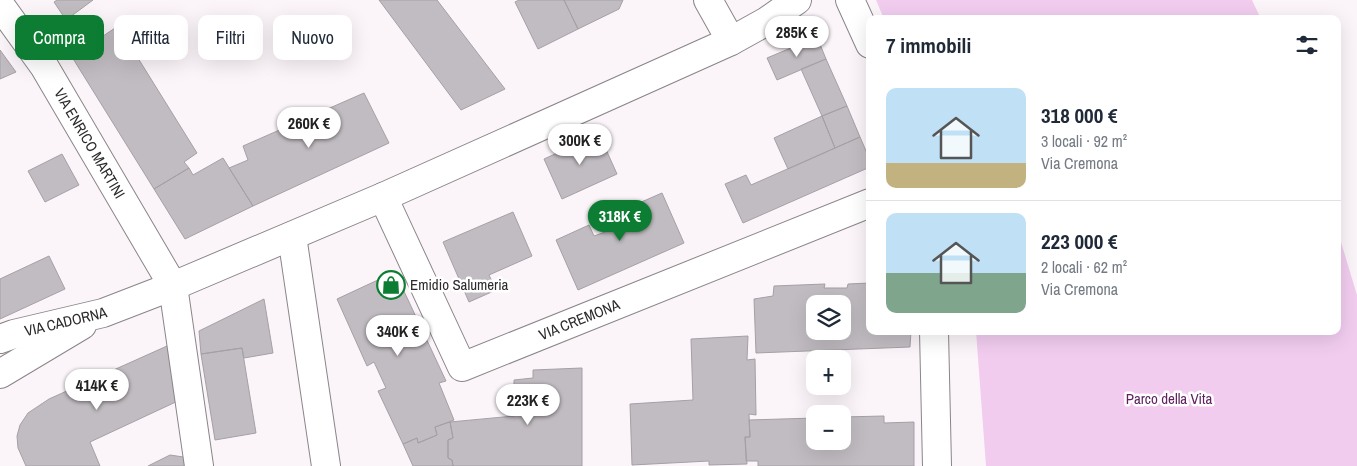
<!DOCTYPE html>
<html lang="it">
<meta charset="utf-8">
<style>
body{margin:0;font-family:"Archivo Narrow",sans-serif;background:#f6f6f7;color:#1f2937;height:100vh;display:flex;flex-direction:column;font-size:19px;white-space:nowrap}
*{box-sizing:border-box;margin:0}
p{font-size:16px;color:#747a83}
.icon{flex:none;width:28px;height:28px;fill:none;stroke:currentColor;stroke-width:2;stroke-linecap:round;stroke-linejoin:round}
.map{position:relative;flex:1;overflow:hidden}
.drawer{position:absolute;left:866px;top:15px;width:475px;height:320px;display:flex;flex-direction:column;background:#fff;border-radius:10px;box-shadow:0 5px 20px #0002}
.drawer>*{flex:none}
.banner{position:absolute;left:15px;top:15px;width:475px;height:45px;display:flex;gap:10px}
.fabs{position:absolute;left:806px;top:295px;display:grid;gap:10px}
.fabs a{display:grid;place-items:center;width:45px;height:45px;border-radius:10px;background:#fff;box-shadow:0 5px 20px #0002;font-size:25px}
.price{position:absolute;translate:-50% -42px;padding:0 11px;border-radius:18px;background:#fff;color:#222;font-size:16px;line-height:32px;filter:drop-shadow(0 1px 2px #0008)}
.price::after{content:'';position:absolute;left:50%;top:30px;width:15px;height:11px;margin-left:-8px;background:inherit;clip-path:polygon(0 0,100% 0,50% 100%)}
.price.selected{background:#0d7d33;color:#fff}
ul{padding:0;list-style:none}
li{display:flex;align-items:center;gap:15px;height:125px;padding:0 20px}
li+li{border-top:1px solid #e0e1e3}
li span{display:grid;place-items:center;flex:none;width:140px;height:100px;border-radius:10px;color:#555}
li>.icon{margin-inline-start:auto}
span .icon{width:60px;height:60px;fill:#fffc;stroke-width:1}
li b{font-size:21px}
h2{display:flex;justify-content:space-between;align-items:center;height:60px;padding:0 20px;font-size:21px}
.pill{padding:0 18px;border-radius:10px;background:#fff;box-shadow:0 5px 20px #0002;font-size:18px;line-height:45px}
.pill.selected{background:#0d7d33;color:#fff}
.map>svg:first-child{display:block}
</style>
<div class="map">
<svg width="1357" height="466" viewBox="0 0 1357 466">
<rect width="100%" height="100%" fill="#fbf5fa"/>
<path fill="#f1ccef" d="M876,0H1252L1261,19H884Z
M1338,232L1357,295V466H986L976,331H1338Z"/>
<path fill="#c1bcc1" stroke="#a5a0a5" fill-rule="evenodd" d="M57,0H93L66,20L54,2Z
M379,0H437L505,89L461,110Z
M519,0H564L578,29L538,49L515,2Z
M564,0H623L619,9L578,29Z
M118,26L197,153L184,162L189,168L154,189L72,57Z
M817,37L826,59L777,80L767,58Z
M0,50L16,72L0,79Z
M826,59L847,106L822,116L801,69Z
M364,93L389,143L253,206L229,168L248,160L243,146Z
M847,106L860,137L835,148L822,116Z
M822,116L835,148L788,169L774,138Z
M599,134L617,174L562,199L544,159Z
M860,137L870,160V167L743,223L725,184L746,175L751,185Z
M62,154L79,185L45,202L28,171Z
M223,158L253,206L185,239L154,189L189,168L193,175Z
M662,193L684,243L578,290L556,240L589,225L594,236L605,232L600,220Z
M513,212L532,256L489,275L496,290L469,302L443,242Z
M49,256L65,289L0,319V279Z
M395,272L446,381L439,383L454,420L435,427L437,435L418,443L417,438L403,444L378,391L386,388L374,362L367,366L337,299Z
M870,283V331H911L910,347L756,353L754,299L773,296L774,286L825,284L824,288H847L848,284ZM815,304H842V331H815Z
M264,299L273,353L244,358L242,348L201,354L199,331Z
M748,336L747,360L755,359L756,415L749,414L750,437H745L747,464L709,465V461L632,465L630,404L693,400L691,339Z
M167,346L180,373V400L90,442L100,466H26L18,448L17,436L20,425L28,413L49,399Z
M242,348L256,433L215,440L201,354Z
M582,368V466H453L452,460L448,458V440L453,438L450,422L514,416V380L533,378V370Z
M884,416V423L914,422V466H758V461H746L745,437H750L749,420L815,418V441H842V417Z
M450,422L453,438L448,440V458L452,460L453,466H413L403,444L417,438L418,443L437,435L435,427Z
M170,455L190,458V466H148Z"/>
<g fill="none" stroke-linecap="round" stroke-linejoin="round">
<defs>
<g id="minor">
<path d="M708,0L731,41"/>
<path d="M850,0L870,44"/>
<path id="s1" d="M0,5L44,66L173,286L199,466"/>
<path id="s2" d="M383,197L462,367L870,203"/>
<path d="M292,236L326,466"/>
<path d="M934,331L937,466"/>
<path id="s3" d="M0,339L14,334L103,313L173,286L383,197L731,41L767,21L797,0"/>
<path d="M0,374L82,325"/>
</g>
</defs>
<use href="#minor" stroke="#8a858a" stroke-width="30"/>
<use href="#minor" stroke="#fff" stroke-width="28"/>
</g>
<defs>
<symbol id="shop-ring" viewBox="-11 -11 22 22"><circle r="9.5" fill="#fff" stroke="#0d7d33" stroke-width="1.5"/><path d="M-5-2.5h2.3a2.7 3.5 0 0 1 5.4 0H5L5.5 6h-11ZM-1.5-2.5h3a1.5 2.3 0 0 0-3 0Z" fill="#0d7d33"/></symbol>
</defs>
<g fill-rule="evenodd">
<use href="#shop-ring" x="375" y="269" width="32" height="32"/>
</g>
<g text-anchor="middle" stroke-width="5" stroke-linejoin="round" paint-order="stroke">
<g font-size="15" fill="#2c2a2c" stroke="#fff">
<text dy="5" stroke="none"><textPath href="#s1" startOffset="165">VIA ENRICO MARTINI</textPath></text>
<text dy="5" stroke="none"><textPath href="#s2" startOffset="314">VIA CREMONA</textPath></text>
<text dy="5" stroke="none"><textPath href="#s3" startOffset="68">VIA CADORNA</textPath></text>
</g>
<g font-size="15" fill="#2c2a2c" stroke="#fff" text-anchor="start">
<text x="410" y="290">Emidio Salumeria</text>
</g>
<g font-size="15" fill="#60225f" stroke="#fff">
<text x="1169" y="404">Parco della Vita</text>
</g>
</g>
</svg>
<div class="fabs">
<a><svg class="icon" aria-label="layers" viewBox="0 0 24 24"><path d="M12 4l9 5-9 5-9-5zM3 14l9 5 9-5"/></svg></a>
<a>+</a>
<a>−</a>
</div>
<b class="price" style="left:797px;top:58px">285K €</b>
<b class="price" style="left:309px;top:149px">260K €</b>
<b class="price" style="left:580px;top:166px">300K €</b>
<b class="price selected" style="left:620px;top:242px">318K €</b>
<b class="price" style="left:398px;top:357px">340K €</b>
<b class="price" style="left:97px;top:411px">414K €</b>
<b class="price" style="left:528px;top:426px">223K €</b>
<div class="banner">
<a class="pill selected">Compra</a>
<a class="pill">Affitta</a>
<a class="pill">Filtri</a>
<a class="pill">Nuovo</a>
</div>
<section class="drawer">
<h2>7 immobili<svg class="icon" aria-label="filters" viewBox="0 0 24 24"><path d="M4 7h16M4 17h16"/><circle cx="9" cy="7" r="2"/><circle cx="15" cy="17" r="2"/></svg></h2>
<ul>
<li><span style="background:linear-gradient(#bfe0f5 75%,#c2b280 0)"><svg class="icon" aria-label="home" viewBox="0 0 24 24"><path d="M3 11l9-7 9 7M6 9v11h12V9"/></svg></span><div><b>318 000 €</b><p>3 locali · 92 m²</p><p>Via Cremona</p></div></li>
<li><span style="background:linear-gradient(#bfe0f5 60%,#7fa58c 0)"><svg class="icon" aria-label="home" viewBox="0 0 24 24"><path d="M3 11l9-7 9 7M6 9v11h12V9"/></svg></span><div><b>223 000 €</b><p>2 locali · 62 m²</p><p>Via Cremona</p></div></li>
</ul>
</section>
</div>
